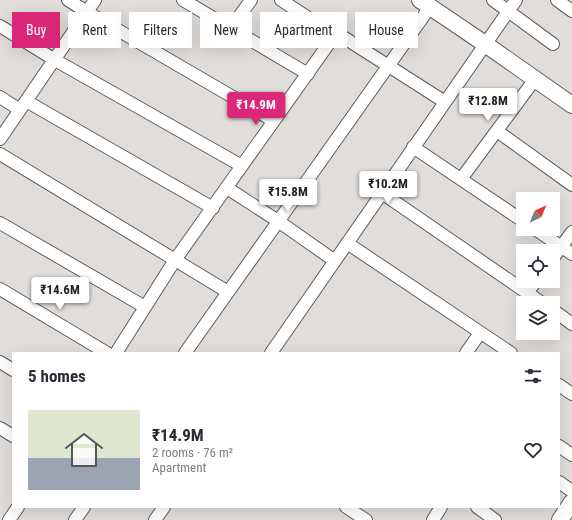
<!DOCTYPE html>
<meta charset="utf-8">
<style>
body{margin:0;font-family:"Roboto Condensed",sans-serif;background:#f2f2f3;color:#2b2b33;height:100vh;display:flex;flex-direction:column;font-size:15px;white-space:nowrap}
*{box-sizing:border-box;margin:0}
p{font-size:13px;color:#7c7c81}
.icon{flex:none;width:22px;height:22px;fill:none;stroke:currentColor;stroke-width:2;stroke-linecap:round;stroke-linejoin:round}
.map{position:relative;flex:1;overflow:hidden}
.drawer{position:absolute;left:12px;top:352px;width:548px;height:156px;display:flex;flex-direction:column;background:#fff;border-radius:0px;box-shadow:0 4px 16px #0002}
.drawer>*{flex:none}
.guide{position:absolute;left:12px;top:12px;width:548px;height:36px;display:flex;gap:8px}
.needle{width:26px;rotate:44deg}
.buttons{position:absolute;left:516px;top:192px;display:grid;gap:8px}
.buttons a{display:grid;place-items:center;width:44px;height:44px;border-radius:0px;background:#fff;box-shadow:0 4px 16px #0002;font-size:20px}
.price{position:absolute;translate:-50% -34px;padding:0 9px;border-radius:4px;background:#fff;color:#222;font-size:13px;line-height:26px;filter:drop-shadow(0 1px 2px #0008)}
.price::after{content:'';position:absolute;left:50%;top:24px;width:12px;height:9px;margin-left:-6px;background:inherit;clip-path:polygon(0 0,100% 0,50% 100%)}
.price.on{background:#db2777;color:#fff}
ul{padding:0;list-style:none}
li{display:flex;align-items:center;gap:12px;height:100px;padding:0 16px}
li+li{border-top:1px solid #e1e1e2}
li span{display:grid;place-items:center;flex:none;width:112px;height:80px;border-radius:0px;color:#555}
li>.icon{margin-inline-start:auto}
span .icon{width:48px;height:48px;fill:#fffc;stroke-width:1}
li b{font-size:17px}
h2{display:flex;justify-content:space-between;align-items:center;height:48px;padding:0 16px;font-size:17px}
.pill{padding:0 14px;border-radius:0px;background:#fff;box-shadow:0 4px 16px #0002;font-size:14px;line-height:36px}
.pill.on{background:#db2777;color:#fff}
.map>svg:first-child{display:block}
</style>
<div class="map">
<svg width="572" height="520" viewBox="0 0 572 520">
<rect width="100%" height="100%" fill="#e1ddda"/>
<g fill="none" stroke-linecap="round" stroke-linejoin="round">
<defs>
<path id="minor" d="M68,0L87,12L274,121
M183,0L308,74
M281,0L336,36
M493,0L553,44
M557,0L572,11
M0,26L55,60L242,166
M231,28L251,0
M0,97L20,110
M26,101L213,208
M497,131L572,185
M0,139L95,0
M413,147L523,221
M0,154L228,292
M461,179L535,79
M227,188L278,221L335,261
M382,193L542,303
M0,223L145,307
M535,229L572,254
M347,243L511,353
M553,258L572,232
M0,289L107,353
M527,293L536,281
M553,310L572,324
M116,353L175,260L332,39L336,36L340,35L445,102
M185,353L430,7
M271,353L516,0
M466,353L480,333
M0,362L13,370
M559,385L572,394
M0,428L13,436
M559,446L572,455
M559,482L572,491
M346,507L366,520
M477,507L495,520
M9,520L18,507
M75,520L84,507
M155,520L164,507
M433,520L441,507"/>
<path id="tertiary" d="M420,0L485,44L572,105
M560,520L572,502"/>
</defs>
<use href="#minor" stroke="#605c59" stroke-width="14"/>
<use href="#tertiary" stroke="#605c59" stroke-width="18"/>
<use href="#minor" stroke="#fff" stroke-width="12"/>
<use href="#tertiary" stroke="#fff" stroke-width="16"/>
</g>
</svg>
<div class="buttons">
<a><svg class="needle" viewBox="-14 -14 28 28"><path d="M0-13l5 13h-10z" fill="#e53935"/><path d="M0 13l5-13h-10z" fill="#7c7c81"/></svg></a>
<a><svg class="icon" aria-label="locate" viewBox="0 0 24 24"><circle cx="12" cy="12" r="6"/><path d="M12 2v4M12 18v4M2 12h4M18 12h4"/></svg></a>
<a><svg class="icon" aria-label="layers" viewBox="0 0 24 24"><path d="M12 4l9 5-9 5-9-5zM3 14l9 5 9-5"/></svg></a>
</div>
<b class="price" style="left:488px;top:122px">₹12.8M</b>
<b class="price on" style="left:256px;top:126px">₹14.9M</b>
<b class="price" style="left:388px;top:205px">₹10.2M</b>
<b class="price" style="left:288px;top:213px">₹15.8M</b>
<b class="price" style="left:60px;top:311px">₹14.6M</b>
<div class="guide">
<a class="pill on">Buy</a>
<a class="pill">Rent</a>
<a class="pill">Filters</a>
<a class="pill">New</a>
<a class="pill">Apartment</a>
<a class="pill">House</a>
</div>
<section class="drawer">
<h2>5 homes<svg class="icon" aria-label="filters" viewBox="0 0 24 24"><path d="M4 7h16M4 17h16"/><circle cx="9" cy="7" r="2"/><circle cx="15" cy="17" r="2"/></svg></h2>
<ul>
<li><span style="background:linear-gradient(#dfe7d0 60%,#9aa5b1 0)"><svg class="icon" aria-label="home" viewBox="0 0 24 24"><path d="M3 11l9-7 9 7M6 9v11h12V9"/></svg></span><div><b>₹14.9M</b><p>2 rooms · 76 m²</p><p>Apartment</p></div><svg class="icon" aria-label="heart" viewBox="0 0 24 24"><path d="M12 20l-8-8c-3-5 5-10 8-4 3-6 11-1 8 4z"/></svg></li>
</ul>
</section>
</div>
